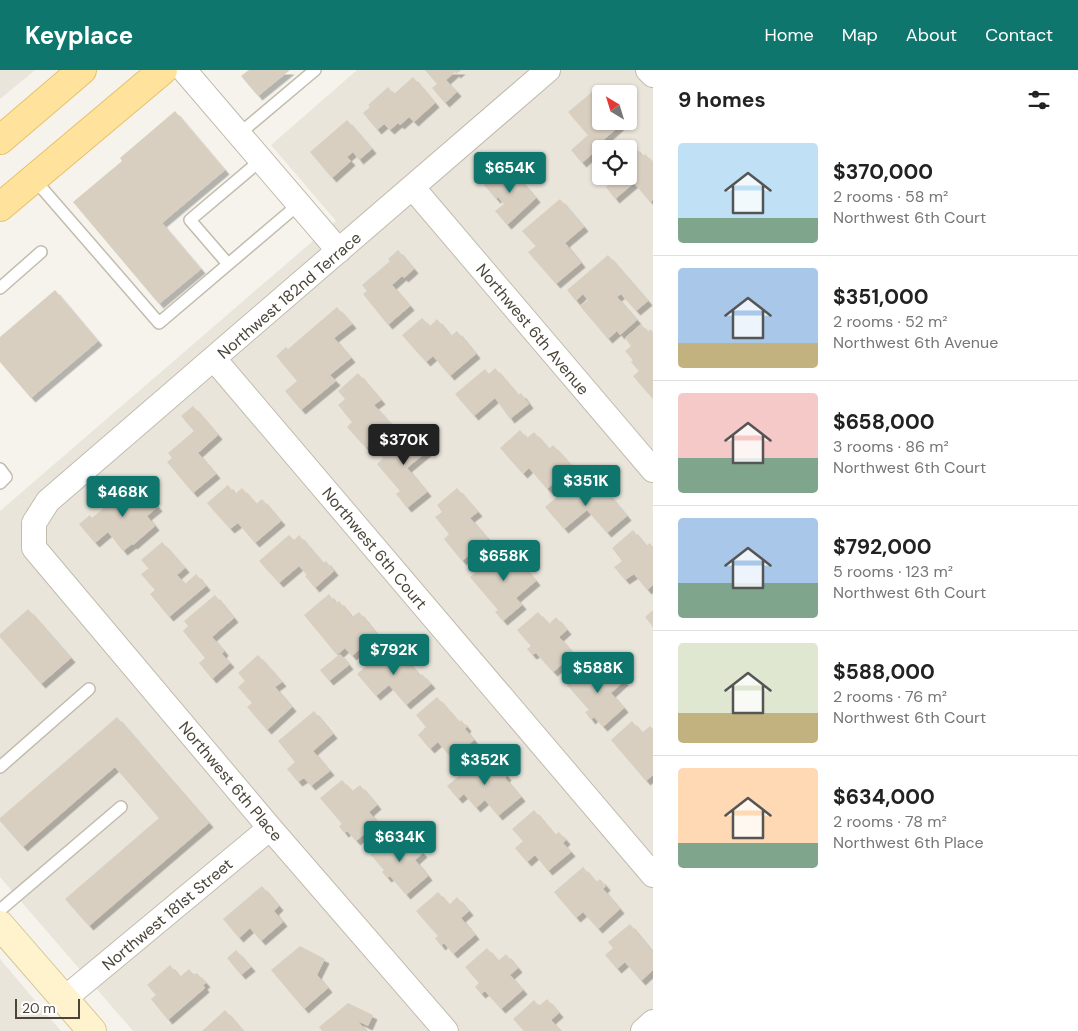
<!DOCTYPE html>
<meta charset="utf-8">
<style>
body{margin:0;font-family:"DM Sans",sans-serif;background:#f2f2f2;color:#222;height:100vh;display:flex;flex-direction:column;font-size:19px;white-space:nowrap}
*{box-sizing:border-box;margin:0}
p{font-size:16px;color:#767676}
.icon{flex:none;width:28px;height:28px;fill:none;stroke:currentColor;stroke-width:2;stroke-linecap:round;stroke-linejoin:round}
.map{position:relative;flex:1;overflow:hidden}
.drawer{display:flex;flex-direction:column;background:#fff;width:425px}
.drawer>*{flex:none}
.needle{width:32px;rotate:322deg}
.controls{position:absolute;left:592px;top:15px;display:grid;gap:10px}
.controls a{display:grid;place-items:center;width:45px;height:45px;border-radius:5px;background:#fff;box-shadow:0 1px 4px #0004;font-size:25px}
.scale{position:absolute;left:15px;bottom:12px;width:65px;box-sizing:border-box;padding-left:5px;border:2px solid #4b4439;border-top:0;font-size:14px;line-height:18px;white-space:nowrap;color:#4b4439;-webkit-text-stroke:4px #fff;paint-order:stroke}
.price{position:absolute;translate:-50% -42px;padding:0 11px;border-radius:5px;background:#0f766e;color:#fff;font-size:16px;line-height:32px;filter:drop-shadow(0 1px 2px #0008)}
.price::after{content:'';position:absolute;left:50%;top:30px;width:15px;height:11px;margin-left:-8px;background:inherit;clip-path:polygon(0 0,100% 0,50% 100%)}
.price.selected{background:#222;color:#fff}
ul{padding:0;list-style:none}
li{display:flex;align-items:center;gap:15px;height:125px;padding:0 25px}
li+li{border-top:1px solid #e0e0e0}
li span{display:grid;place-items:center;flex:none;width:140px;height:100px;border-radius:5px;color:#555}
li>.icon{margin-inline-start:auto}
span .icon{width:60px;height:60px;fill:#fffc;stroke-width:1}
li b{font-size:21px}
h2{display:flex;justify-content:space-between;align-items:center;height:60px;padding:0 25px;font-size:21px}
header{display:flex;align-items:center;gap:30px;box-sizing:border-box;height:70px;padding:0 25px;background:#0f766e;color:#fff}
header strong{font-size:24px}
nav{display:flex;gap:28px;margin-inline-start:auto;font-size:18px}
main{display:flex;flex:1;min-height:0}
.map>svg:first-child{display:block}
</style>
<header>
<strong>Keyplace</strong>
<nav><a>Home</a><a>Map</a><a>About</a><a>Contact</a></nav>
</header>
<main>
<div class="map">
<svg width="653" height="961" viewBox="0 0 653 961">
<defs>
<filter id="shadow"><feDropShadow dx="4.5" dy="4.5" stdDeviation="0" flood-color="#0004"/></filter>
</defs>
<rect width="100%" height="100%" fill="#f6f3ec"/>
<path fill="#eae5da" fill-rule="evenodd" d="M0,0H35L0,29Z
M357,0H653V961H133L0,807V441L336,151L271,75ZM601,24H629V51H601ZM601,79H629V106H601Z
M0,889L61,961H0Z"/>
<path fill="#d8cfc1" filter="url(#shadow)" d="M249,0H290L258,26L241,6Z
M425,0H461L456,4L455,2L446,10L457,22L445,33L432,18L437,14Z
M413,7L435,33L414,52L409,47L400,55L398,53L390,60L384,54L377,60L363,43L370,37L368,35L388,17L394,24Z
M592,22L601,33V51H625L600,73L602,75L582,93L571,80L588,65L568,42Z
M175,41L225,100L162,153L201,199L159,234L73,132L122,91L120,88Z
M347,50L372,79L359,90L353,82L347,87L351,91L332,108L310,82Z
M635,77L642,86L645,84L653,92V130L650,132L634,113L615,129L606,117L616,108L615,106H629V82Z
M507,94L536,128L507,155L495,141L504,134L498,127L496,129L484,115Z
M560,129L584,157L565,173L581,193L556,214L528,182L536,176L522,161Z
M398,180L414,199L404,208L402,206L392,215L410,236L388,255L363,224L367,221L362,215L390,191L388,189Z
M608,185L648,231L636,241L621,224L617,227L637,250L620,265L617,261L608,269L580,236L588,230L583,224L576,231L567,220Z
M55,220L98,271L31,328L0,292V267Z
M337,237L352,254L334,268L351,288L330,305L336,311L301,340L285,321L297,311L276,286L286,277L288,279Z
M422,248L430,256L437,249L451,266L457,261L476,284L450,306L433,286L426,292L402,265Z
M641,254L648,262L650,259L653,262V329L633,306L639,301L631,292L633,290L625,281L631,276L625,268Z
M495,298L518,325L521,323L529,334L510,349L495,328L474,346L455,324L485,299L489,304Z
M358,303L381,330L374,335L392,355L366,378L347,357L352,352L338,335L345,329L338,321Z
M193,336L218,365L198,383L216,404L193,423L167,392L172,388L168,383L194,361L181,346Z
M410,357L429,380L407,398L427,422L407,438L396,424L400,421L377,394L383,388L379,384Z
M520,360L527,368L534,362L549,379L553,375L572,396L547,419L529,398L523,404L500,378Z
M136,410L158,437L147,446L155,456L133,475L132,474L123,481L108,462L95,473L79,454L90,445L92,448Z
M576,410L580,416L587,411L599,425L605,420L627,446L607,463L587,440L564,459L545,437Z
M228,415L235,424L242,418L256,434L262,429L281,451L255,473L238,453L230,459L207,433Z
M457,418L478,442L470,448L488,469L462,491L444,469L449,464L435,447L442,442L437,435Z
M633,460L646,476L650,473L653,477V515L647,520L634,504L625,510L614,497L622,491L612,478Z
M289,465L294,470L299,465L323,493L326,491L334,501L315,518L305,506L307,505L299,496L279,513L259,491Z
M162,472L185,498L177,505L185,514L196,504L206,516L169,547L150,524L155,520L141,504L149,498L141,490Z
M506,476L536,511L516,528L522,535L503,551L495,542L498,540L470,507Z
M329,524L336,533L339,531L352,547L359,542L377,564L352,586L345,578L337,585L304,545Z
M215,525L234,548L212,567L224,581L222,584L230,593L212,609L199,593L205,588L183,561L188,556L184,551Z
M28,539L71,588L41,614L0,567V564Z
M653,540V557L645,547Z
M538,542L549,554L556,547L567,560L559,567L574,584L553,602L536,583L532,585L527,579L531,576L517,560Z
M387,578L392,582L397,578L420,606L422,604L431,614L406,635L389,615L376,626L357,604Z
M340,584L349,595L329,611L320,600Z
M258,585L282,612L275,617L292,637L267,660L247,637L252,633L238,617L245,611L238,603Z
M588,597L598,608L612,597L624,611L611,623L624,638L603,657L594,647L591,650L585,642L589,640L567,615Z
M437,627L459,652L461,650L467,657L465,659L474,670L452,689L438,672L430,679L418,665L426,657L416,645Z
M314,641L333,664L313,681L330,701L311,716L304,708L298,712L287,699L295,692L278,671Z
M117,647L209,753L89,856L65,829L159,748L115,697L23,777L0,751V748Z
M632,651L642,663L650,656L653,659V705L646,711L611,670Z
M484,685L491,693L494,690L507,706L505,708L521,727L498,746L485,730L476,738L464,724L458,729L447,716Z
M342,710L352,721L360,715L377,735L369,742L378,753L356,771L347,761L344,763L339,756L342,754L320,728Z
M534,740L555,765L559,762L566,770L563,773L571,782L548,801L535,785L527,792L515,778L523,771L512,759Z
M392,765L402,776L410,769L423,783L415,790L428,806L406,825L390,806L387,808L382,802L384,800L370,784Z
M583,797L596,812L600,809L606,816L603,819L620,839L598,859L583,842L576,848L554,822Z
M262,816L279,836L274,841L283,852L261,871L250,858L239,868L223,849Z
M438,822L449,835L457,827L469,841L461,848L475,865L453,884L444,873L441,876L435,868L438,866L416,841Z
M630,854L653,882V900L641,911L625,892L617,899L605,885L613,878L608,872Z
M300,876L325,889L317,905L328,918L304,939L271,900Z
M487,878L498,891L506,884L518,898L510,905L523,920L501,939L485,921L481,924L475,917L479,913L465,897Z
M236,880L251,897L241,905L227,888Z
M170,895L180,907L189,899L194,905L197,903L206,913L203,915L205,918L168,950L151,929L156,925L147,915Z
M547,929L559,943L551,950L561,961H524L513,949L534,930L539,936Z
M348,933L373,945L368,956L358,951L366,961H322L319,957Z
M225,940L243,961H202Z"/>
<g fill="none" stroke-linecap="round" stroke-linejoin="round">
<defs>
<path id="lane" d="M239,64L315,0
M34,109L159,253L299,134
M228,194L190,150L261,90
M0,218L41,182
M0,399L6,407L0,413
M0,697L89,619
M0,840L121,737"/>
<path id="street" d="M184,0L339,181
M648,0L653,5
M413,118L653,400
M214,289L653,805
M64,929L270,758
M446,961L270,758L34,478V453L48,431L548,0
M643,961L653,952"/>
<path id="secondary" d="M0,855L92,961"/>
<path id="primary" d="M0,70L82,0
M0,137L163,0"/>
</defs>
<use href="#lane" stroke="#c2bbae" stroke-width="14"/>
<use href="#street" stroke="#c2bbae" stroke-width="26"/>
<use href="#secondary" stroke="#d6c79b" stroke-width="30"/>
<use href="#primary" stroke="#e6c16a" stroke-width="30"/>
<use href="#lane" stroke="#fff" stroke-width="11"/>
<use href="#street" stroke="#fff" stroke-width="24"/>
<use href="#secondary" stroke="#fff3cd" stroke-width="28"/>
<use href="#primary" stroke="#ffe39c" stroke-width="28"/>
</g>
<g text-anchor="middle" stroke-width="4" stroke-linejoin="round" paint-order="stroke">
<g font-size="16" fill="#4b4439" stroke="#fff">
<text transform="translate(289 225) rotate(-41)" y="6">Northwest 182nd Terrace</text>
<text transform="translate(533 259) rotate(50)" y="6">Northwest 6th Avenue</text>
<text transform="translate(375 478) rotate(50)" y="6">Northwest 6th Court</text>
<text transform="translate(231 711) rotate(50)" y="6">Northwest 6th Place</text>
<text transform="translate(167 844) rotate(-40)" y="6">Northwest 181st Street</text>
</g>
</g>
</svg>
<div class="controls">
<a><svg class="needle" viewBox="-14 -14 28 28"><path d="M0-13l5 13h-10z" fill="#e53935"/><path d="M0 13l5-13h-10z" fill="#767676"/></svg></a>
<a><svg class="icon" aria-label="locate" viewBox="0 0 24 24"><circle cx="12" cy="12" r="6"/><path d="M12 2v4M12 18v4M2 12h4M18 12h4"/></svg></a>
</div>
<div class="scale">20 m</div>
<b class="price" style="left:510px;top:124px">$654K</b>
<b class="price selected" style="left:404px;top:396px">$370K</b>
<b class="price" style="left:586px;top:437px">$351K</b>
<b class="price" style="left:123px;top:448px">$468K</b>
<b class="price" style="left:504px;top:512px">$658K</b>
<b class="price" style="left:394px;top:606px">$792K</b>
<b class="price" style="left:598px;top:624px">$588K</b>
<b class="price" style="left:485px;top:716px">$352K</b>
<b class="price" style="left:400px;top:793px">$634K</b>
</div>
<section class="drawer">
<h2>9 homes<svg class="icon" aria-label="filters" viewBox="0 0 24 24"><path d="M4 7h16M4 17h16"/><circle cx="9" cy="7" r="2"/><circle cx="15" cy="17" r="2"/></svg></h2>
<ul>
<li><span style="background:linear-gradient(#bfe0f5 75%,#7fa58c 0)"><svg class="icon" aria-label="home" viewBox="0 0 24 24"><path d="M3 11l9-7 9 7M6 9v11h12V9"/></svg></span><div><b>$370,000</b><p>2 rooms · 58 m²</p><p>Northwest 6th Court</p></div></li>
<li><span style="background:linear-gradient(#a9c7e8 75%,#c2b280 0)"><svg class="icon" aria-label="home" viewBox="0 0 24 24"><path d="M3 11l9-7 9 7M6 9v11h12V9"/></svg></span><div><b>$351,000</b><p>2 rooms · 52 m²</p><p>Northwest 6th Avenue</p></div></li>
<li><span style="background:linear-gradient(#f6c9c9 65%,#7fa58c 0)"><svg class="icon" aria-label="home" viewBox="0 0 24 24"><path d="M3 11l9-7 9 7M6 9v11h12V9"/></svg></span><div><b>$658,000</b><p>3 rooms · 86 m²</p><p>Northwest 6th Court</p></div></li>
<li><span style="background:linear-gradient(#a9c7e8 65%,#7fa58c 0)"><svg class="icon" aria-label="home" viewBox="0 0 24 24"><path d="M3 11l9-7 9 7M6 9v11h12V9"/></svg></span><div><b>$792,000</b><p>5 rooms · 123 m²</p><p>Northwest 6th Court</p></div></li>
<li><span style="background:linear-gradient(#dfe7d0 70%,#c2b280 0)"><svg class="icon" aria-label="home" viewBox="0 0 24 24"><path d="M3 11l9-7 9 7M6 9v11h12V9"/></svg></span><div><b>$588,000</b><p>2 rooms · 76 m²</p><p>Northwest 6th Court</p></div></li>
<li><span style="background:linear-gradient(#ffd9b3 75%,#7fa58c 0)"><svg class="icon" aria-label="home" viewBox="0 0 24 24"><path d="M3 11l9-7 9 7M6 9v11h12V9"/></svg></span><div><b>$634,000</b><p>2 rooms · 78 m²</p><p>Northwest 6th Place</p></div></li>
</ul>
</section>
</main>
